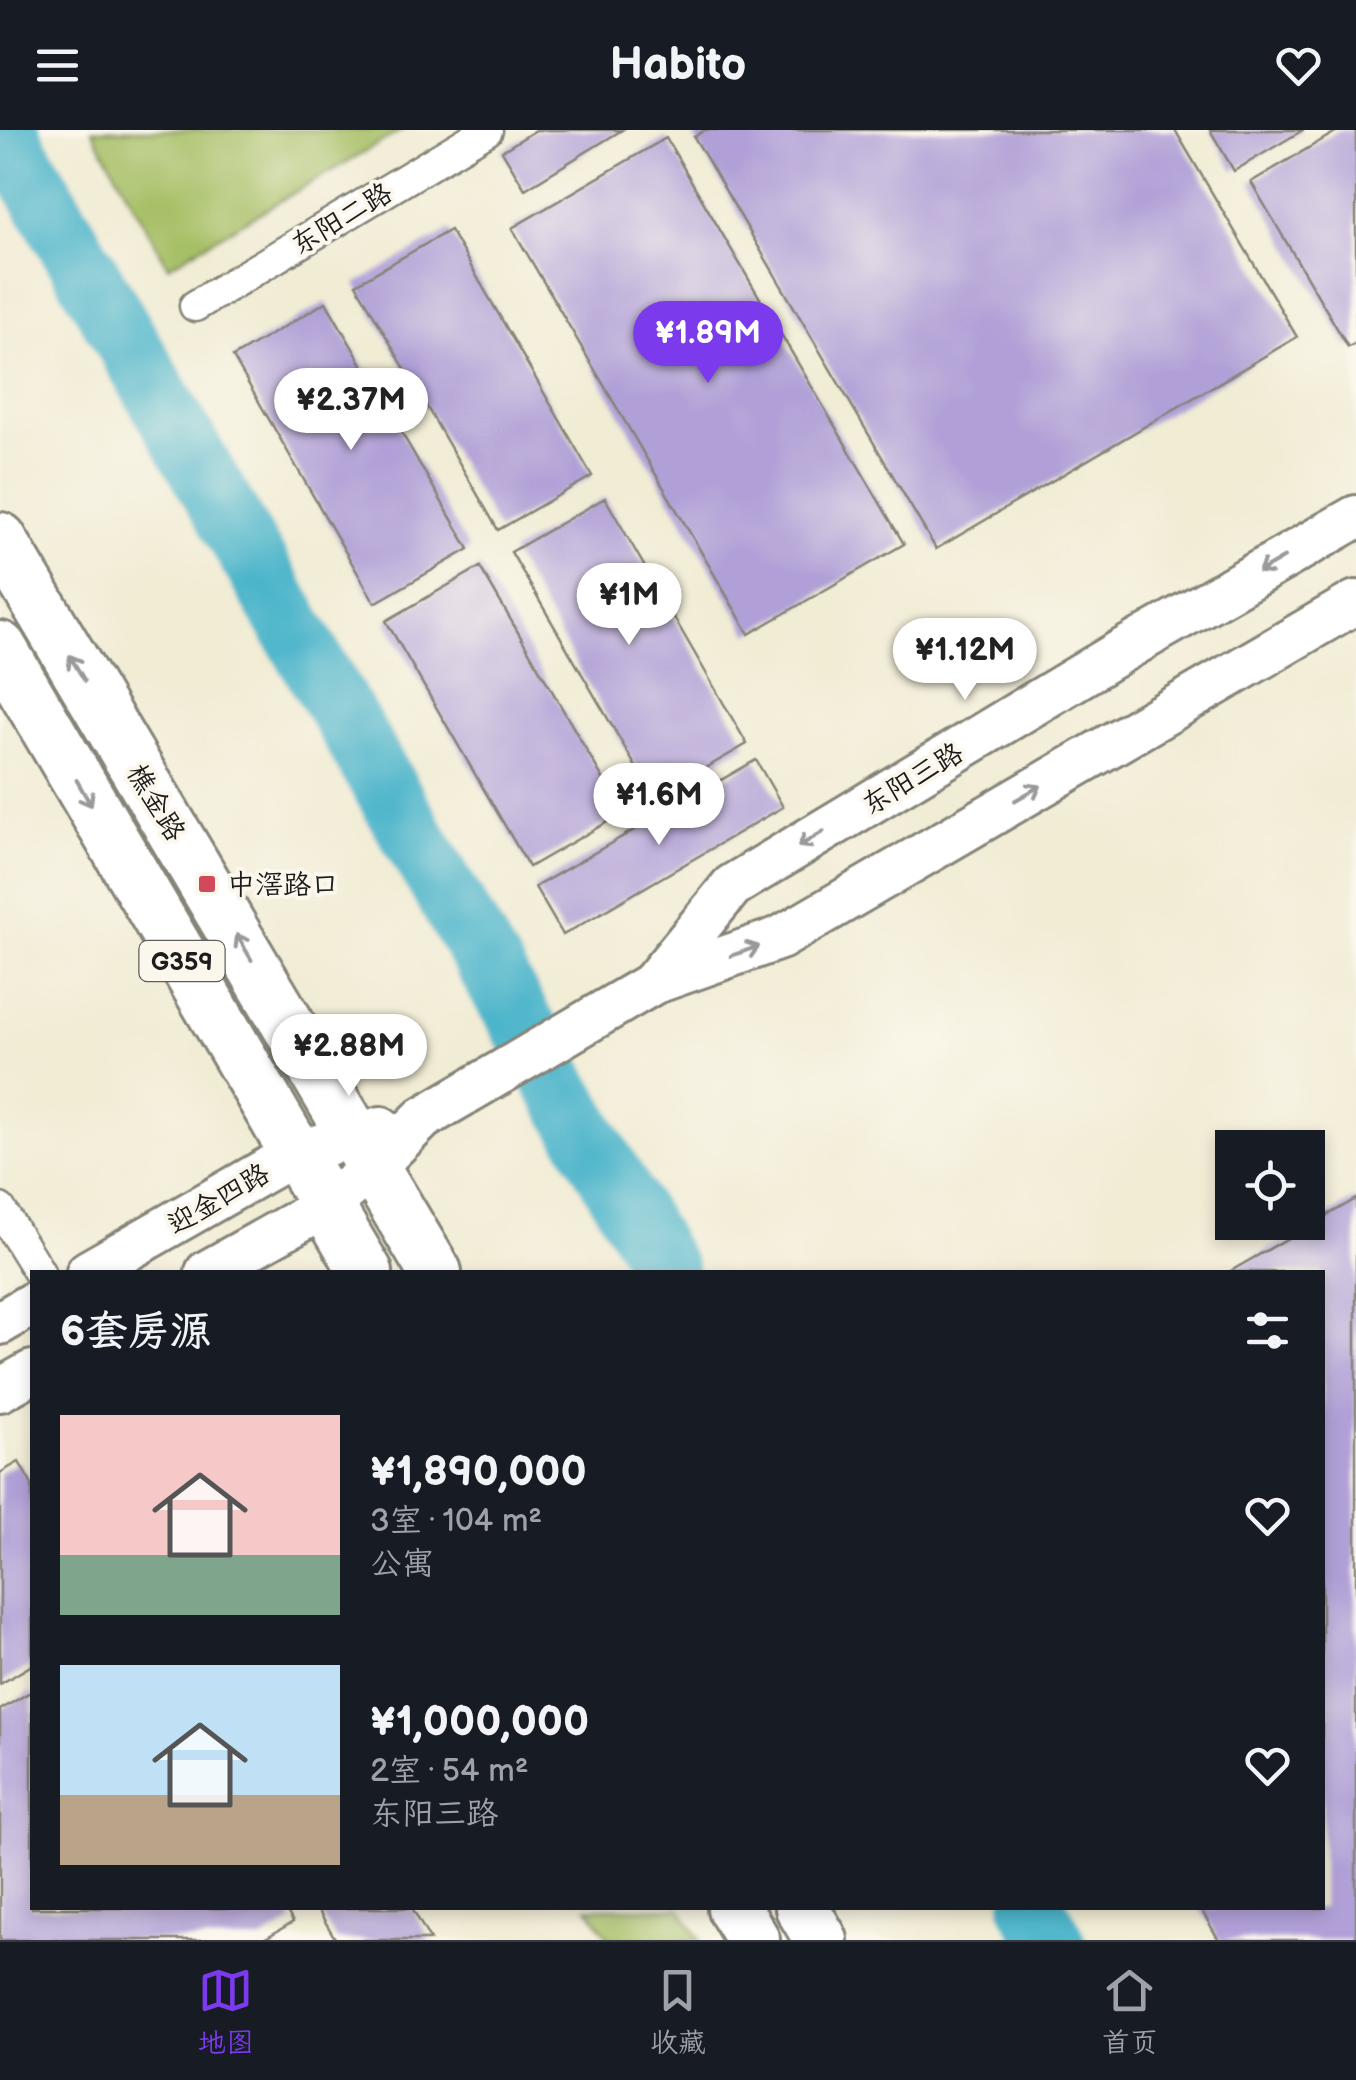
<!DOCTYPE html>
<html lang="zh">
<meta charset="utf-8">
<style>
body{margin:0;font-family:"Balsamiq Sans","LXGW WenKai TC",sans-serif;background:#20242c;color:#f1f3f6;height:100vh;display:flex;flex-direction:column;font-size:38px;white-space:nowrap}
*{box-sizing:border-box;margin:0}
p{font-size:32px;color:#9ea1a6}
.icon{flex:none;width:55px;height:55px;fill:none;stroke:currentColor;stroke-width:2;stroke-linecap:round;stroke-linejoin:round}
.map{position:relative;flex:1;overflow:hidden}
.sheet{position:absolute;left:30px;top:1140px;width:1295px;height:640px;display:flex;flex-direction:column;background:#171b24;border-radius:0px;box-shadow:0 5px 15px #0003}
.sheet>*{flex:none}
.tools{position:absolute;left:1215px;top:1000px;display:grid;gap:20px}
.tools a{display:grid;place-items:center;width:110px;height:110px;border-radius:0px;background:#171b24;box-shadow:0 5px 15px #0003;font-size:50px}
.price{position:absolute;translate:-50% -85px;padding:0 22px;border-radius:35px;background:#fff;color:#222;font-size:32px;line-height:65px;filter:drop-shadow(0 2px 5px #0008)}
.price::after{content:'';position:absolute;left:50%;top:60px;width:30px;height:22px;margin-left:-15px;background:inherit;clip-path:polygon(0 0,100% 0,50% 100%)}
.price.selected{background:#7c3aed;color:#fff}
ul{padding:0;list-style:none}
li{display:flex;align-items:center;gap:30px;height:250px;padding:0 30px}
li span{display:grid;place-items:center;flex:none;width:280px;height:200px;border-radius:0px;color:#555}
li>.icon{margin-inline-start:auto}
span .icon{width:120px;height:120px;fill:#fffc;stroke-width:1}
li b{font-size:42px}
h2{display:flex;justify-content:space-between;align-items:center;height:120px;padding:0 30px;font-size:42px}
header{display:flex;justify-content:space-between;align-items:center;height:130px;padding:0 30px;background:#171b24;font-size:45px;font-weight:700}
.dock{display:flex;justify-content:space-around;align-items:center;height:140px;border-top:2px solid #363941;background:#171b24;font-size:28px;color:#9ea1a6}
.dock a{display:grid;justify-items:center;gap:5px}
.dock .selected{color:#7c3aed}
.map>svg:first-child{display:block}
</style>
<header><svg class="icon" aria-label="menu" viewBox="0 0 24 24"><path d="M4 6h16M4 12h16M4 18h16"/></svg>Habito<svg class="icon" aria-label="heart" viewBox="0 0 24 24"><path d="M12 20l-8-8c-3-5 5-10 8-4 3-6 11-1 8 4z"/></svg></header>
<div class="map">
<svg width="1356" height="1810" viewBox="0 0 1356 1810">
<rect width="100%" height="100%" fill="#fbf7ec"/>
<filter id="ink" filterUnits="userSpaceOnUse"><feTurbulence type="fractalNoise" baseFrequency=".01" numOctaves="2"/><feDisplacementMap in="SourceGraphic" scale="20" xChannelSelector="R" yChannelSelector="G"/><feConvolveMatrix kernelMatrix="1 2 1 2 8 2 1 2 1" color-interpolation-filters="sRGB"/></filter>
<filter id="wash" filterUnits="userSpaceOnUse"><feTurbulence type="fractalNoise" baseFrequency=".0048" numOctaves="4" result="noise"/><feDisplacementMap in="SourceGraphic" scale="40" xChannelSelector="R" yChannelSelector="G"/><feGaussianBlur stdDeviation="2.25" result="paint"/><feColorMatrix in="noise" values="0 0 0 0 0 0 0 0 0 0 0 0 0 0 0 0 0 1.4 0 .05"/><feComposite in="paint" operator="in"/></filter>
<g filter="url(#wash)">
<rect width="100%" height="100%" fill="#f1ecd4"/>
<path fill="#a6bf65" stroke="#616e40" stroke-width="2.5" d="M92,0H402L168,136Z
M588,1778H680L700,1810H610Z"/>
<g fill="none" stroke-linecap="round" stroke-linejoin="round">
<path stroke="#4db5cb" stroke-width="65" d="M4,0L666,1142
M1033,1778L1052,1810"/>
</g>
<g id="blocks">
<path fill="#b1a0d7" d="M536,0H622L525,59L502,21Z
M705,0H1175L1297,207L936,419L694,7Z
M1210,0H1303L1234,41Z
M1339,0H1356V213L1348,217L1251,52Z
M666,8L904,414L749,504L512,98Z
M450,100L592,346L498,400L356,154Z
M326,172L469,419L375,473L233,227Z
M605,368L747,614L654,668L511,422Z
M480,437L623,683L529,737L386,491Z
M756,630L783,677L563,805L535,757Z
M1356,1069V1810H1219L1200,1778H1322V1142H1229Z
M19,1332L32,1355V1535L0,1554V1343Z
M32,1561V1778H285L293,1792L262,1810H0V1580Z
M317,1778H412L430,1810H336Z"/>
</g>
</g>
<g filter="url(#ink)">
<use href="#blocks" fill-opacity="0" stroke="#868478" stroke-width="2.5"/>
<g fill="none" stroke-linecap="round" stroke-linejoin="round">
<defs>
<path id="street" d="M195,176L487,0
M0,1079L39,1142"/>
<path id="secondary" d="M653,853L732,756L1120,522L1356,387
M88,1142L296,1023L381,998
M207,1142L327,1075L373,1038L423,988L653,853L780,808L1356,472
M0,1193L32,1174
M0,1260L32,1242"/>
<path id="highway" d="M0,409L435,1142
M0,518L366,1142
M734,1778L753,1810
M802,1778L821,1810"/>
</defs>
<use href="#street" stroke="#868478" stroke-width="35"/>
<use href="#secondary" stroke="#868478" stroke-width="48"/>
<use href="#highway" stroke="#868478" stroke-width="58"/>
<use href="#street" stroke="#fff" stroke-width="30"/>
<use href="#secondary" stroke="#fff" stroke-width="42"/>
<use href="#highway" stroke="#fff" stroke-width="52"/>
</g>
<defs><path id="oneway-shaft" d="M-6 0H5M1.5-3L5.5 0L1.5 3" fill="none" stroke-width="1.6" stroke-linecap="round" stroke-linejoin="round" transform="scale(2.5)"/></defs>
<g stroke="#999">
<use href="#oneway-shaft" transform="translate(1271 435) rotate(150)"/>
<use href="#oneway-shaft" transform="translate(77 538) rotate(-121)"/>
<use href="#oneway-shaft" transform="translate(84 663) rotate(60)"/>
<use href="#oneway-shaft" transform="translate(1028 663) rotate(-30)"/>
<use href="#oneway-shaft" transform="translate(811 709) rotate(149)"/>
<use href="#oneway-shaft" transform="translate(244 817) rotate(-120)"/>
<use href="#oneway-shaft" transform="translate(745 821) rotate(-19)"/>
</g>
</g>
<rect fill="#d1495b" stroke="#fbf7ec" stroke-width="4" x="197" y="744" width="20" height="20" rx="5"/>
<g text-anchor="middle" stroke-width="8" stroke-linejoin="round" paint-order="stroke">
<rect fill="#fbf7ec" stroke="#5f5e5a" stroke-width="2.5" x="139.5" y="811" width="85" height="40" rx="8"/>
<g font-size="25" font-weight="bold" fill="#1c1c1c">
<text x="182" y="840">G359</text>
</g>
<g font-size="28" fill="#1c1c1c" stroke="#fbf7ec">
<text transform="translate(341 88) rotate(-31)" y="10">东阳二路</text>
<text transform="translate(912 648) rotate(-31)" y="10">东阳三路</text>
<text transform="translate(157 672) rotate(59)" y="10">樵金路</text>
<text transform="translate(218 1068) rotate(-30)" y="10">迎金四路</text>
</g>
<g font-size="28" fill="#1c1c1c" stroke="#fbf7ec" text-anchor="start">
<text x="227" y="764">中滘路口</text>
</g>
</g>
</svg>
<div class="tools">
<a><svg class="icon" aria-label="locate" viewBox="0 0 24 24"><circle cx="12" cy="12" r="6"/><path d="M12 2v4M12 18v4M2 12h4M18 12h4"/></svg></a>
</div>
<b class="price selected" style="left:708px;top:256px">¥1.89M</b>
<b class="price" style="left:351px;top:323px">¥2.37M</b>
<b class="price" style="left:629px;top:518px">¥1M</b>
<b class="price" style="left:965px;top:573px">¥1.12M</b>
<b class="price" style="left:659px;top:718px">¥1.6M</b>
<b class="price" style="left:349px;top:969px">¥2.88M</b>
<section class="sheet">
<h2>6套房源<svg class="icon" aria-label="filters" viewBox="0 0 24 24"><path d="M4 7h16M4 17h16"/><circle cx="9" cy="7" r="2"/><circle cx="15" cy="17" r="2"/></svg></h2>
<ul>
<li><span style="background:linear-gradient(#f6c9c9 70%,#7fa58c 0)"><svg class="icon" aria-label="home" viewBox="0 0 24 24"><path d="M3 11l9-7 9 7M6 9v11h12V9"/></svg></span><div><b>¥1,890,000</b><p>3室 · 104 m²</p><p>公寓</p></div><svg class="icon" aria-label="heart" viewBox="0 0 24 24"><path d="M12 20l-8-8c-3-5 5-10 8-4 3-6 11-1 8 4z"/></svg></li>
<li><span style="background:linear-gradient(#bfe0f5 65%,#b9a48a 0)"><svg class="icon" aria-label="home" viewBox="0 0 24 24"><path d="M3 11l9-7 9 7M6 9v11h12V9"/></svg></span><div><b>¥1,000,000</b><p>2室 · 54 m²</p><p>东阳三路</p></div><svg class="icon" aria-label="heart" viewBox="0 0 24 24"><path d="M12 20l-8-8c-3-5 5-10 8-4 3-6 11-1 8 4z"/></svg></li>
</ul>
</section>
</div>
<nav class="dock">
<a class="selected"><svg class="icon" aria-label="map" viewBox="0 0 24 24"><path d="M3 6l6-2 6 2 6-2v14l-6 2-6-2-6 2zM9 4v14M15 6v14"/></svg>地图</a>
<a><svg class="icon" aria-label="saved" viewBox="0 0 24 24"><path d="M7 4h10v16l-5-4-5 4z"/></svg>收藏</a>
<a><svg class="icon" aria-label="home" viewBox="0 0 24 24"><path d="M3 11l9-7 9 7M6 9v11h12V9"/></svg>首页</a>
</nav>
